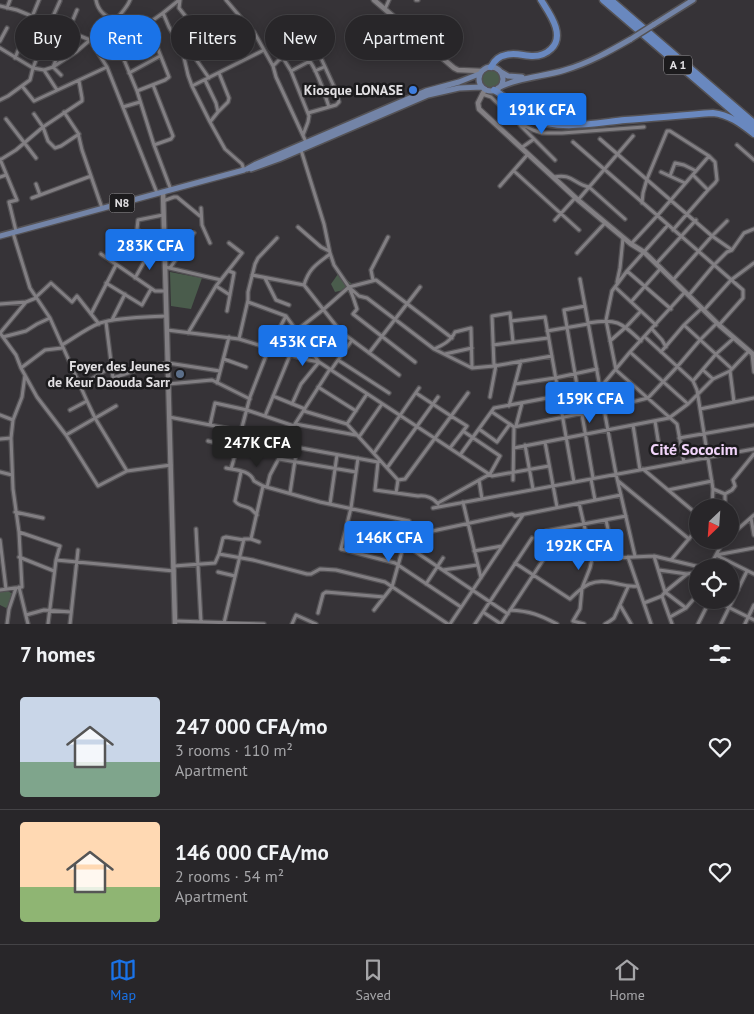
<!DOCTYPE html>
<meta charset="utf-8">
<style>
body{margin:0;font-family:"PT Sans",sans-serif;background:#343235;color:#f1f3f6;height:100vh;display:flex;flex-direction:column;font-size:19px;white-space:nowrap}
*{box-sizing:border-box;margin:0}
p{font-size:16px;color:#a5a5a8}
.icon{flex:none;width:28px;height:28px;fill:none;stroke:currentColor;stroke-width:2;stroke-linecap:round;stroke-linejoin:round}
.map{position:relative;height:624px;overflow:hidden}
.details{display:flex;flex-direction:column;background:#282629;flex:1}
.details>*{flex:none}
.guide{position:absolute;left:15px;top:15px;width:500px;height:45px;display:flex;gap:10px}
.needle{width:32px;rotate:205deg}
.tools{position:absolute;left:689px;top:499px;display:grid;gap:10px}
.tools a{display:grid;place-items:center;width:50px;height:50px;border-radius:50%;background:#282629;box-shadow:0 2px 12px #0003,0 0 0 1px #444346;font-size:25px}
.price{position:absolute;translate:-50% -42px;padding:0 11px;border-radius:5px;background:#1a73e8;color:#fff;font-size:16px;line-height:32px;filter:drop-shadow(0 1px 2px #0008)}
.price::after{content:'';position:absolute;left:50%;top:30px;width:15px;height:11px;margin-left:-8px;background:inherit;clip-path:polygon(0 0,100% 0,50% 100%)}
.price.current{background:#222;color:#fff}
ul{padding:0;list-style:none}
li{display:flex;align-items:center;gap:15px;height:125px;padding:0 20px}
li+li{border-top:1px solid #444346}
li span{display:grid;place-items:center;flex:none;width:140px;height:100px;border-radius:5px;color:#555}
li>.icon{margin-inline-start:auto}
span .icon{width:60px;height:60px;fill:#fffc;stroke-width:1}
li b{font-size:21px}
h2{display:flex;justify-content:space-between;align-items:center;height:60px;padding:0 20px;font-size:21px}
.chip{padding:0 18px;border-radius:22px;background:#282629;box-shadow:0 2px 12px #0003,0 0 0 1px #444346;font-size:18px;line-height:45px}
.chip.current{background:#1a73e8;color:#fff}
.tabs{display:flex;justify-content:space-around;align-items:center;height:70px;border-top:1px solid #444346;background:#282629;font-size:14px;color:#a5a5a8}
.tabs a{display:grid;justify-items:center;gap:2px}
.tabs .current{color:#1a73e8}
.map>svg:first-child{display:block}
</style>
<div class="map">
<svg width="754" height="624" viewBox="0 0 754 624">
<rect width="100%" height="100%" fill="#363337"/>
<path fill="#4a5c4c" d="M481 79a10 10 0 1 1 20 0a10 10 0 1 1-20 0Z
M170,272L202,278L191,309L171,306Z
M338,274L351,283L352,289L349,293L344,290L335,292L331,284Z
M6,590L13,594L9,605L6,608L0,605V591L3,592Z"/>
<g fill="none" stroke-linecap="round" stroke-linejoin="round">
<defs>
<path id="minor" d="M96,0C98,11 105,16 115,21
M180,0L179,8L198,32C196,41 191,45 182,49
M226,0L253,32
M416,0H418
M0,6L17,10L90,40L107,67L157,193
M7,8L10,0
M385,9L389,0
M163,13L179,0
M110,32L115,38L129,37L163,13L169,27L182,49L188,75L192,86L210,122L225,149L242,164L244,170
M198,32L217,49L223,52L236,45L253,32H254L273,66L276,77L306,142
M115,38L137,91L165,80L169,77L148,24
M0,41L7,28
M0,48L33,68L44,70L53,67L61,75
M183,49L193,55L209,78
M15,58L39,0
M283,58L298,51C313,55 324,92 329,107L308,113
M308,58L316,54L320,56L336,91L339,102L336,105L329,107
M273,66L279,60L283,58L291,71L309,116L308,122L303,135
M53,67L76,52L90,40L110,32C112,28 113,24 115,21C120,14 127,8 130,0
M53,67L77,10
M44,70L57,90
M291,71L310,61
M315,71L324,67
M129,73L160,56
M205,80L216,103L218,112L210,122
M153,85L173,136L171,139L154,145L171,190
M22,86L34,101L107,67
M192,86L264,50
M137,91L154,145
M482,94L491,97L517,122L533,130L542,133H562L644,127
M0,100L8,96L30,80L33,68L50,23L60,1
M123,107L140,102
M64,112L78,133L82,150L102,208
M218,112L228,102L229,98L219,73
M34,114L43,127L48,141L55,148L61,146L79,134
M6,119L36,158
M520,125L555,160
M600,139L712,236L732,250
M573,142L743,290V298L719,325
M737,145L754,160
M521,148L534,139
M301,150L324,224L330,253L334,265L349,287L353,297L357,309L353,314L415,362
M0,159L17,200L9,202L16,231
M0,160L16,150L43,127L82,101V98L79,81
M514,171L579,230
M661,172L685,183
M693,175L708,190
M670,176L675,163L684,165L696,171
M0,177L6,175
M554,177C572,173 574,184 589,187L625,219
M36,184L40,195
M500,186L528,154
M32,198L91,176
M578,200L633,136
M163,201L174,197H177L200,216
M642,203L643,193L647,179L667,131H670L709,156
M201,208L202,225L210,243
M555,220L575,198
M298,227L321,247L329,251
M13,233L30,288L50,318L87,401L95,418L127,471
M117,240L145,260
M631,244L657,216L709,156L715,162L717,180L715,183L708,190L673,230
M132,251L143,235
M577,253L605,223
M101,254L155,291H165
M656,264L696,220
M165,267L221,280
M170,268L194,233
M627,271L671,309
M252,275L304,285L341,332L399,375
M135,278L148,255V239L137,229L138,220L163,215
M265,278L276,300L289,305
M580,279L616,474L635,556
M373,280L371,270L388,237
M673,280L712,236L727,221
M617,282L620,268L623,238
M106,283L142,305L151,289
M304,285C309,268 317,264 330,254
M216,286L230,295
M615,287L627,271L668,225
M350,288L359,296L367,298L434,349L472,368L494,366L552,356
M689,295L714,265L727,252L732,250L744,233L754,229
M36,297L51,283L72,302L77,296L99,324
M248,302L286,316L319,362L492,476L549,466
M631,302L661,268
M0,304L26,302L36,298
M585,306L564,310L593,478
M704,310L731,280L754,263
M227,311L234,273L229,271
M91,314L116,265
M112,320L125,294
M511,321L545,317L574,482
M106,322L113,378L146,367L168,363L220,371
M588,323C616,318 621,322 641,341
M656,325L615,287L612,291L606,320L616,370L677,424L684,462
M684,325L732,369
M652,329L662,340L666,347
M167,330L239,339L304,359L319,362
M297,330L324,309L349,287L376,280L452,338
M547,331L588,324
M0,333L16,355L21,368L37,397L66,435L98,486L127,471L171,465
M0,333L26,302
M188,333L216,286L242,253L229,243
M3,337L26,331L37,324L50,318
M645,337L693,381L697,390L713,489L712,508
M239,339L248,300V292L255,264L258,258L277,238
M610,341L626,327L641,311
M62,345C74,338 87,328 100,323C118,317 147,317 166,316
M493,345L548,338
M434,349C443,345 451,341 455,332L471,328L472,368
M311,351L337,327
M630,352L688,404L669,418
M661,352L684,325L702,308
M369,353L420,287
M445,354L472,348
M752,354L754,372
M224,359L246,367
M338,360L389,393
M494,366L492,316L510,313L513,342
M21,368L45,350L62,348
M331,370L352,340
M703,370L713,379
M693,381L716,354L734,338
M217,383L229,337
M168,384L212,380L250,399
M515,384L555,378L597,369
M80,386L111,367
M318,387L356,411
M416,393L451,416L467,426L450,448
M273,396L305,409
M490,397L496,365
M734,402L730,371L749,351
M292,404L301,384L319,362
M688,404L713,379L730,371
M509,406L521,361
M700,409L754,398
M70,410L87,401
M304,411L347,424L398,480
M492,412L514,427L604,409L648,398L677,367L700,340L717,323
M0,415L13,420
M265,416L290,355
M169,417L241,431L284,445L378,462
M655,421L659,446
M295,424L356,435
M347,424L367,394
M210,425L215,403L247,410L294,426
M633,425L640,470
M516,426L522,403
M479,429L497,442L510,424
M241,431L250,397L269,348L286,316
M66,435L116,406
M359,437L382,404
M679,438L754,425
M0,439L11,438
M208,441L246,450
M545,442L557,507
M284,445L295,424L330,369
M525,445L533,489
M514,448L669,418
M374,453L419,388
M460,455L494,408L600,388L630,352L685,292
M358,458L351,508L341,549L395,563L461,607
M279,459L356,472
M380,461L378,462L375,490L418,496C426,495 434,498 438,504
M226,468C236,470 250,470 254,481L263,486L320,502L409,521
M387,468L438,397
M231,469L242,431
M643,469L698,515
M0,472L12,475
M241,472L235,501C239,507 245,505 251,509C253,511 255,513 257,515
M591,479L595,500
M398,480L405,479L468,393
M479,480L482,499
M513,480L514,427
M618,481L689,539
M267,487L270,475L286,445
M713,489L725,494L732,490L735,486L733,480L754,454
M668,490L712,481
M290,493L297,447
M396,493L398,480
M463,502L481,578
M438,503L490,474L500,456L463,431
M330,504L337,455
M433,508L754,449
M725,508V494
M15,512L43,518
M751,518L754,535
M606,520L614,558
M196,529L201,622
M346,530L404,544L508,614
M546,531L626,516
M19,532L60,546L56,560L48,624
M730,536L754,515
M0,540L6,589
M259,542L251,539L263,486
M415,551L428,532L512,514L515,516L621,495
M474,551L502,546
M219,554L253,560L307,574H311L320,569L336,570L385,582L448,624
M716,555L754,574
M716,555L754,548
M654,556L665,592L686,608
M19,557L54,571
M628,557L651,624
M56,560L174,571
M671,560L698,528
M515,563L570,599C584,585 593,578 614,583C623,585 628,587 637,586
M174,566L215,563L219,554L223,538L226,537L244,540
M709,568L723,542L726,540
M443,570L477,565
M659,570L687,574L698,572
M218,572L235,576
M426,584L443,558
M730,586L738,590
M19,587L28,624
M0,590L22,587L19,532L13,489L11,438L13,420L22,397L25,375
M662,596L672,624
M714,600L754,620
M644,603L662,596L665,592L687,574
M620,605L631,624
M374,610L392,587L404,544
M510,610C530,611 540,615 557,624
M483,612L501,624
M318,613L323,594L326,592L384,597
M26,615L44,610L71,612
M670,617L686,608L698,594
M175,621L264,624
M573,621L580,609L582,588L590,568L592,559L579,503
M573,621L584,624
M224,623L244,539H251
M7,624L9,609L16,588
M70,624L78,550
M292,624L296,615L316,624
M450,624L523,515
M475,624L532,538
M501,624L551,548L592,559L654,556L704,568
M605,624L610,621L614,618L628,587
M698,624L710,600
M721,624L747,571
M745,624L754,605"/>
<path id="tertiary" d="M374,0L454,68L458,70L481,71
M485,89L478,103L479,109L578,200L631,244L644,252L719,325L754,355
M163,192L175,624"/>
<path id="primary" d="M653,25L693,0
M479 79a12 12 0 1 1 24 0a12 12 0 1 1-24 0Z
M501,72L508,76L522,77
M498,88C519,77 543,77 565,70C589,63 610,51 631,39
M247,169L256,164L426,91L459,82L479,74
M251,169L279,159L428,95L459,88L482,87
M0,236L244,170"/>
<path id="motorway" d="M603,0L752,128
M611,0L754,123
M491,67C494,61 499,56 506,55C515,52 524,56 533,56C540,56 546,54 551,49C566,35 549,13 541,0
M494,90C508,97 516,112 530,118C559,131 595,123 625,120C654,118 683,115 713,113C730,115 741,124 754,134"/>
</defs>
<use href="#minor" stroke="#545255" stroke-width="5.5"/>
<use href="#tertiary" stroke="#545255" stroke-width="7"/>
<use href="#primary" stroke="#545255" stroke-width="8"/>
<use href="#motorway" stroke="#545255" stroke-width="9"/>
<use href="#minor" stroke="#827f83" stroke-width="3"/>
<use href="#tertiary" stroke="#827f83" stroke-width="4.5"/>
<use href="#primary" stroke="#7384a7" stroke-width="5"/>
<use href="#motorway" stroke="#6988bf" stroke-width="6"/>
<defs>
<path id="primary-bridge" d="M631,39L653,25"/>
</defs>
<use href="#primary-bridge" stroke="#545255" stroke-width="8" stroke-linecap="butt"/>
<use href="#primary-bridge" stroke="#7384a7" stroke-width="5"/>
</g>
<circle fill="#3f7fe0" stroke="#1c1b1d" stroke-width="2" cx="413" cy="90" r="5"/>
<circle fill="#5c6f8a" stroke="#1c1b1d" stroke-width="2" cx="180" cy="374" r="5"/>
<g text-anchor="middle" stroke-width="5" stroke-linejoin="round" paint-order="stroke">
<g fill="#1c1b1d" stroke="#a7a5a8" stroke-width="1">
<rect x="664" y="55.5" width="28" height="19" rx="4"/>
<rect x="109.5" y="193.5" width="25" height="19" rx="4"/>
</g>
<g font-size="12" font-weight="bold" fill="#e2e0e3">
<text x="678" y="69">A 1</text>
<text x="122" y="207">N8</text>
</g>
<g font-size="14" font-weight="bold" fill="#e2e0e3" stroke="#1c1b1d" text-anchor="end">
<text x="403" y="95">Kiosque LONASE</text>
<text x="170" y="371">Foyer des Jeunes<tspan x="170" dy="16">de Keur Daouda Sarr</tspan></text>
</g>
<g font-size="16" font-weight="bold" fill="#f2d5fb" stroke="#1c1b1d">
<text x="694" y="455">Cité Sococim</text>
</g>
</g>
</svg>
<div class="tools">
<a><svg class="needle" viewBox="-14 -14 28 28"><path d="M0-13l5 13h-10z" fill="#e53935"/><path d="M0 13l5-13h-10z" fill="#a5a5a8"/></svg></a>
<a><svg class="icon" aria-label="locate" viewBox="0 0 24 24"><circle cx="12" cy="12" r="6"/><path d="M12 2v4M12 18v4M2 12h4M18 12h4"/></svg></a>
</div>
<b class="price" style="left:542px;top:135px">191K CFA</b>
<b class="price" style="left:150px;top:271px">283K CFA</b>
<b class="price" style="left:303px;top:367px">453K CFA</b>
<b class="price" style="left:590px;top:424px">159K CFA</b>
<b class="price current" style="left:257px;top:468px">247K CFA</b>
<b class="price" style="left:389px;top:563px">146K CFA</b>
<b class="price" style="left:579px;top:571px">192K CFA</b>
<div class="guide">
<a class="chip">Buy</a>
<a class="chip current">Rent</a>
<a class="chip">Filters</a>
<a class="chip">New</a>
<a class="chip">Apartment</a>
</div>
</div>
<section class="details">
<h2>7 homes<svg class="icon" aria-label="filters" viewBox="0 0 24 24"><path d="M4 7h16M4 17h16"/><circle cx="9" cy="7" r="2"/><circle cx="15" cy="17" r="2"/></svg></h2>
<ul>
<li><span style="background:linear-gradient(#c9d6e8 65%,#7fa58c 0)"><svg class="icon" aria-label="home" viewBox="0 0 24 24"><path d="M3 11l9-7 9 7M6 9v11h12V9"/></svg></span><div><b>247 000 CFA/mo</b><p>3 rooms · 110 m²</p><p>Apartment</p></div><svg class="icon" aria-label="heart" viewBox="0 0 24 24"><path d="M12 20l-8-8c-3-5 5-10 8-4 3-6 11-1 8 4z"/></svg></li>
<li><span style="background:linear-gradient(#ffd9b3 65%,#8fb573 0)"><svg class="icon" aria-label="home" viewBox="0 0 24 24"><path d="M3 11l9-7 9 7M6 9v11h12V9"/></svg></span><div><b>146 000 CFA/mo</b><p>2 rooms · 54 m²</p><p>Apartment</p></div><svg class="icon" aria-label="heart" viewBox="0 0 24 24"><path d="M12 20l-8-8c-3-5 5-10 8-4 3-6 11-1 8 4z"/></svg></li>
</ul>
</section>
<nav class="tabs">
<a class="current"><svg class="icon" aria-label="map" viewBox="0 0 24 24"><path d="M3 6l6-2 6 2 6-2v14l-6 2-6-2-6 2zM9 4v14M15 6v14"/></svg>Map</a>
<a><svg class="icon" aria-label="saved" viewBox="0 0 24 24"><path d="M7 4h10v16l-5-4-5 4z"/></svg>Saved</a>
<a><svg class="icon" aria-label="home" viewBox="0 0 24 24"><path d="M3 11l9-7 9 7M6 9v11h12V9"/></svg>Home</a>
</nav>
